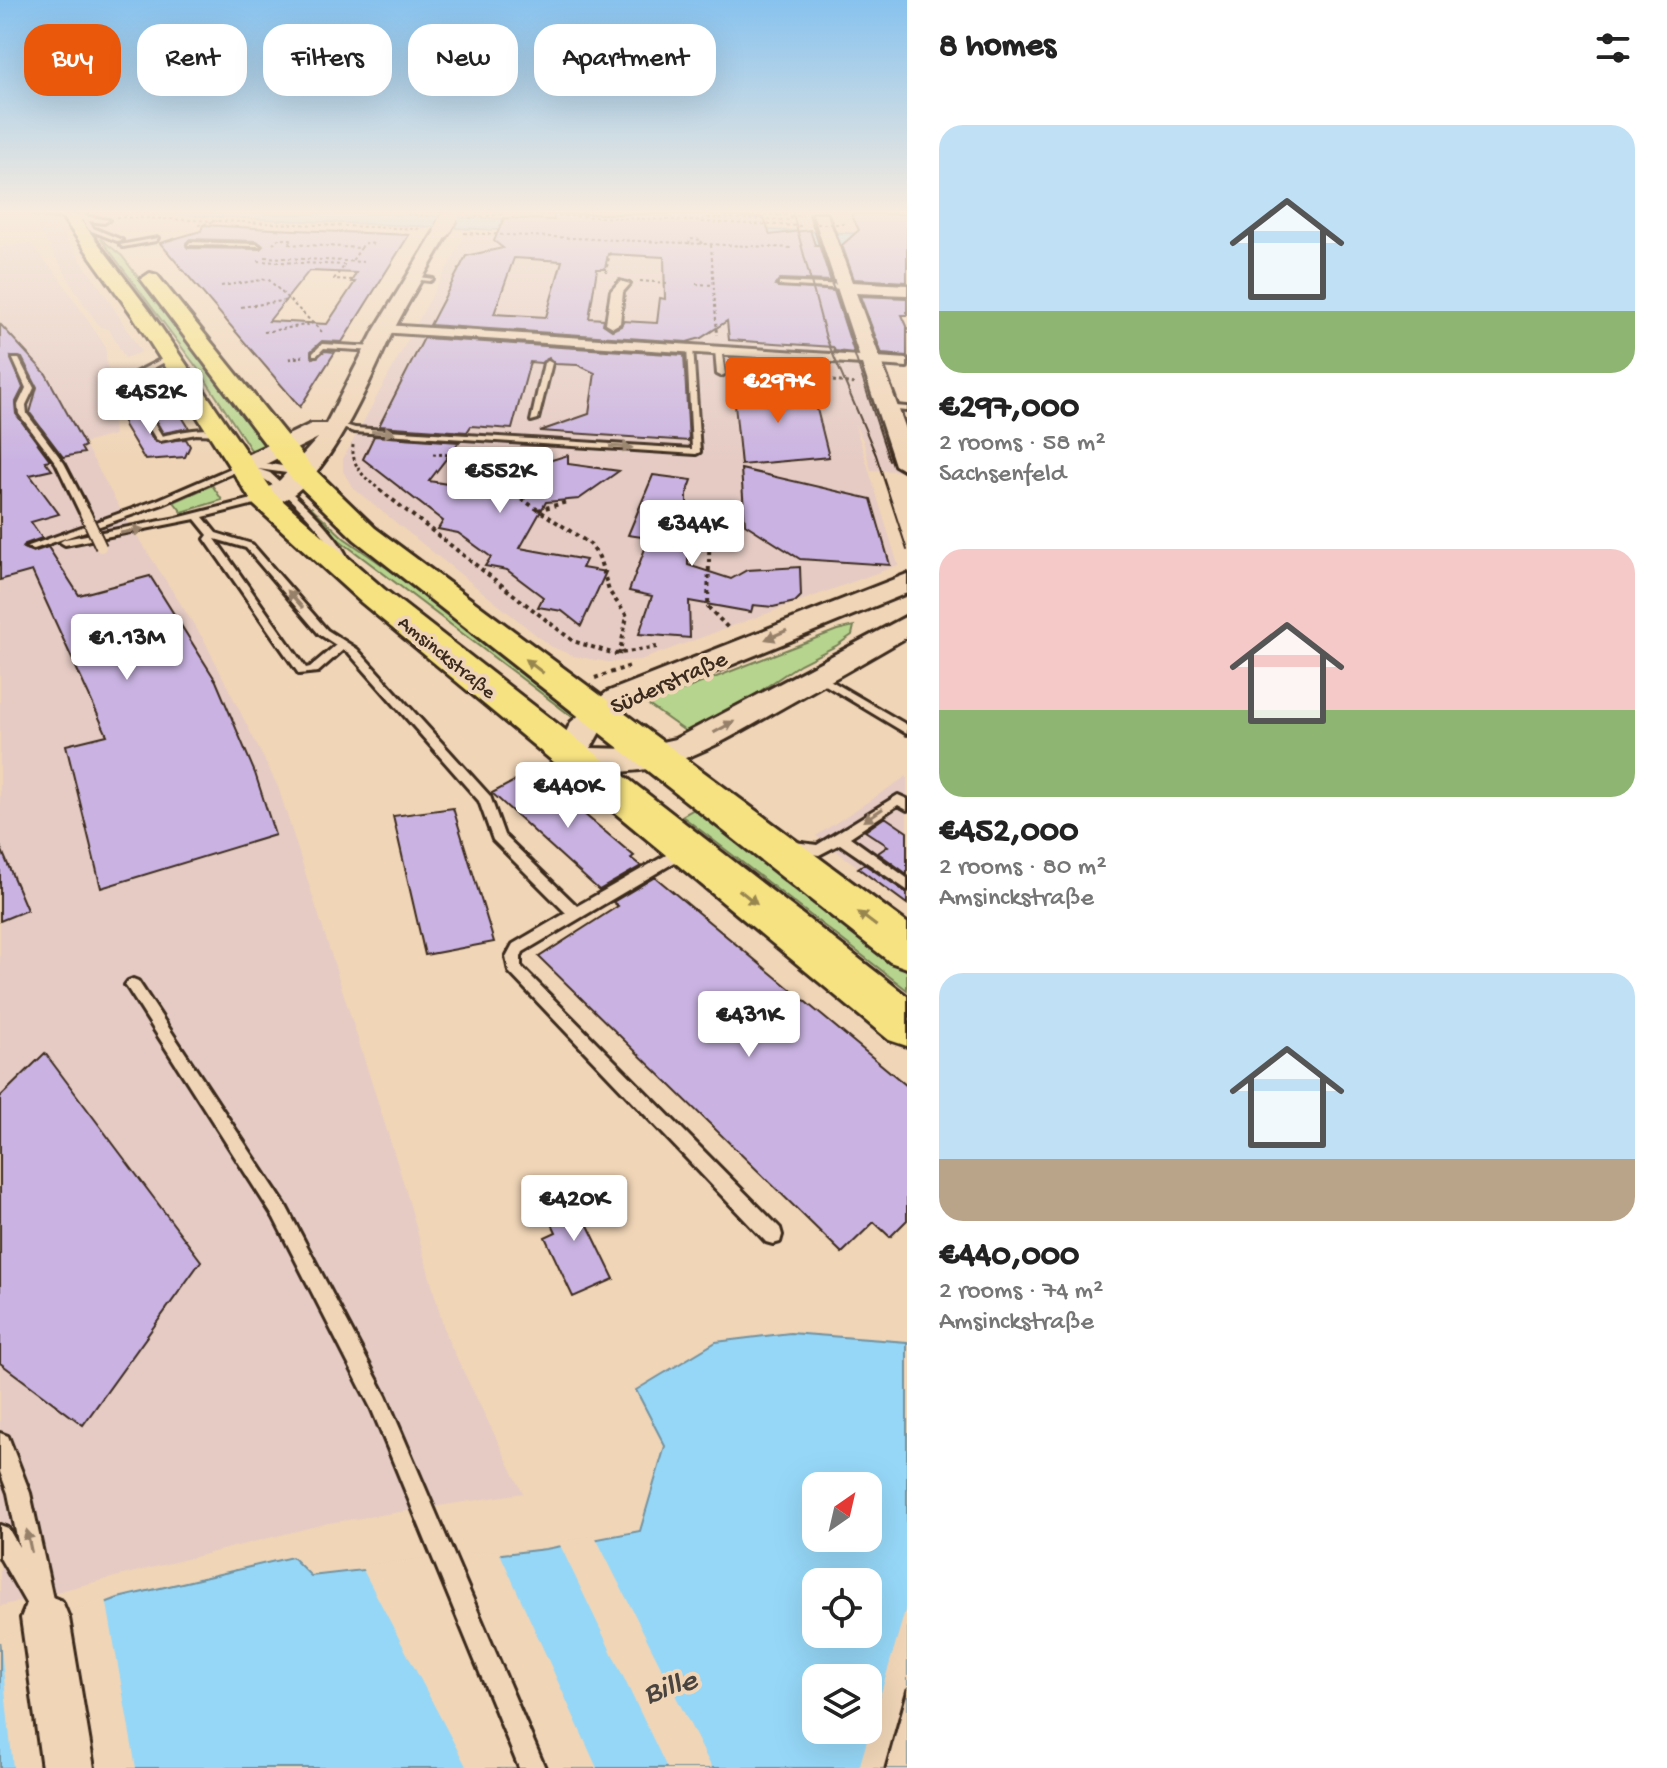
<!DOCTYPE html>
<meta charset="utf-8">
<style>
body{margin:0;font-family:"Gochi Hand",sans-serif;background:#f2f2f2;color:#222;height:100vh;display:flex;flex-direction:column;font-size:30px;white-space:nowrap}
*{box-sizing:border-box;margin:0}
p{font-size:26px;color:#767676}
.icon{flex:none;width:44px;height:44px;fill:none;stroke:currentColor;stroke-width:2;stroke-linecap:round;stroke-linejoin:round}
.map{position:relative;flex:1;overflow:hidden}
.sheet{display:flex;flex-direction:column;background:#fff;width:760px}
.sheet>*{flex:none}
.hud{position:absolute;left:24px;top:24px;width:760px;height:72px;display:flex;gap:16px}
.needle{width:52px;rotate:34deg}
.tools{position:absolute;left:802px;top:1472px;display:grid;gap:16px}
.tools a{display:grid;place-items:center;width:80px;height:80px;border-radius:16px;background:#fff;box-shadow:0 8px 32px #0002;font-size:40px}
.price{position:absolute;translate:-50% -68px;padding:0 18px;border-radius:8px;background:#fff;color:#222;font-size:26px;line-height:52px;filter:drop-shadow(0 2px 4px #0008)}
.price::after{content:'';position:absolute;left:50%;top:48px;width:24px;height:18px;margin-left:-12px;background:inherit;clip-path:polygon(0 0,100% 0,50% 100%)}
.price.current{background:#ea580c;color:#fff}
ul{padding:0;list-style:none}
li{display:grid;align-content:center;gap:16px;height:424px;padding:0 32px}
li span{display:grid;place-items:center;height:248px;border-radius:24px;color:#555}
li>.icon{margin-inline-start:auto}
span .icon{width:144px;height:144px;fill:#fffc;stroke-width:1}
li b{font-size:34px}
h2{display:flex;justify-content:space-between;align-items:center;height:96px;padding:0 32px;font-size:34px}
.tag{padding:0 28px;border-radius:24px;background:#fff;box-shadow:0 8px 32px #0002;font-size:28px;line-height:72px}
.tag.current{background:#ea580c;color:#fff}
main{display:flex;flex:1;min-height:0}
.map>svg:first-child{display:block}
</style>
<main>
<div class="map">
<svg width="907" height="1768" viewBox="0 0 907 1768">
<rect width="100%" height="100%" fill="#f0d5b7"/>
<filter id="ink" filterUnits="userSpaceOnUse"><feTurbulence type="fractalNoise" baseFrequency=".0125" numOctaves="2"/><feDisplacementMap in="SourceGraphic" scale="16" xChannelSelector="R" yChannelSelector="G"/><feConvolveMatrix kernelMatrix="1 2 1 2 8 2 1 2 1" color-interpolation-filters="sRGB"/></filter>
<g filter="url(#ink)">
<path fill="#e5cbc4" d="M610,214H814L899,471L871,470L863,440L855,425L898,565L640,660L608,662L574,656L550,646L353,488L343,471V459L466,233L795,249L788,219Z
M32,218H51L108,299L141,352L125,358L109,329L100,327L84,304Z
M30,243L58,276L105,346L114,435L84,443L123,514L205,642L278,787L406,1191L446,1336L523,1493L328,1523L0,1606V247Z
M907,776V903L816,836Z"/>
<path fill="#b6d48d" stroke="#787f56" stroke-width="2" d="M100,238L122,256L266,447L251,450L201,373Z
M212,485L222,500L182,512L174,502Z
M311,507L344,538L394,573L579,716L575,719L338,539L307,509Z
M854,626L852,635L836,646L800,664L728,713L688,733L647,704L837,630Z
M696,808L907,971V990L682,816Z"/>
<path fill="#96d7f7" stroke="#7292a0" stroke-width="2" fill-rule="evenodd" d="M156,214H382L846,233L907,236V249Z
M790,1333L907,1342V1768H0V1643L118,1598L292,1557L311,1576L546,1549L640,1531L665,1446L636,1390L716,1342ZM816,1486H868V1538H816ZM816,1582H868V1634H816ZM816,1678H868V1730H816Z"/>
<path fill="#f0d5b7" d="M595,1536L712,1768H667L559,1543Z
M499,1551L597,1768H467L361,1566Z
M106,1598L136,1768H13L0,1639Z
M907,1604V1768H859Z"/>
<path fill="#cab3e2" stroke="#3b2a1e" stroke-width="2" fill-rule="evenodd" d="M554,214H711L764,218L770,235L810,230L815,245H820L832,281L780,279L775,285L835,291L855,353L835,351L833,347L729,340L727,321L701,338L687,342L430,325L466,256L503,248L494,241L504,218L554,220ZM608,254L664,257L665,299L660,298L657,323L623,321L621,326L612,330L603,324L604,319L589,318L597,269H605ZM514,258L562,261L546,317L494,314Z
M851,214H907V282L854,279L842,245L859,230Z
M203,225L273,229L409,235L342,342L322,341L311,351L313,358L325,351L335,352L300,407L160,243L201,231ZM190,239L257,241L263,246L260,249L188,248L186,243ZM309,271L356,273L351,282H355L327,324L269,321Z
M860,296L907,298V315H902L907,326V356L882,354Z
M0,324L46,374L85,446L81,448L84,453L63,457L30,413L37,387L22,358L11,357L23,388L15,404L16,414L50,460L45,461L52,470L30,475L59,514L31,522L42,538L25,544L23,548L33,552L48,547L79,595L150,576L216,681L255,773L275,835L101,888L66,745L107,735L32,571L0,580Z
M424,338L684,355L689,441L540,431L589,414L595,373L578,365L555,364L549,358L541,363L530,362L512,429L471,426L467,432L379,426Z
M733,384L812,389L829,457L741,465Z
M124,390H133L135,411L155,442L186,439L190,446L185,457L145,460L124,425Z
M163,404L181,415L189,428L163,433L150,411Z
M374,436L459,442L429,481L502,493L522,469L568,455V464L619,471L579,499L546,502L520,548L586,560L582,568L606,572L581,626L562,611L538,607L543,597L507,570L485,566L491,557L458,533L438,529L443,521L363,459Z
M741,469L871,499L890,565L800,559L745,524Z
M653,475L692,480L687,494V531L693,532L688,546V565L731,579L747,570L800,567L801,596L795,602L773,607L753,605L751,612L689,601L690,638L639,634L652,596L629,591L649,538L628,535Z
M533,771L634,856L631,858L641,866L599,890L492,793Z
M453,808L494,942L425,955L393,816Z
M885,817L907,832V874L878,853L888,846L865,831Z
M0,846L27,910L0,921Z
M864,864L907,893V904L858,868Z
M655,877L907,1086V1220L890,1237L874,1222L842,1253L539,957L618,906L613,902Z
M45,1053L201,1261L83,1425L0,1363V1097Z
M568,1184L614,1279L573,1297L545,1237L556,1232L539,1196Z"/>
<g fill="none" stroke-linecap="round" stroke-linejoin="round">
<defs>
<path id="lane" d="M78,214H84L93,228L122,240L117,241L89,230Z
M158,238L156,241L123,247L120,245Z
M190,242L257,244L260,246L188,245Z
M414,276L433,279L430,281L412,279Z
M780,282L845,285L848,287L845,289L778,285Z
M322,344L375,347L378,349L375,351L324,348L317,355H313V353Z
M690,345L693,347L700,452L696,454L354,432L331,424L335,422L355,428L692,449L687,347Z
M718,347L721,349L725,374L721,376L717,374L715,349Z
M170,355L172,358L143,374L145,404L185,382L192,384L146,410L162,436C182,432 205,425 224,433L223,435L196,434L160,441L156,439L138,409L135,373Z
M13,359H19L34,388L26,405L27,414L64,463L90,513L88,515L80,513L56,463L19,414L18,405L26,388Z
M548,361L552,363L538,419L531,421L544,363Z
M884,405L907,407V411L884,409Z
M265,463L304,470L305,472L301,475L258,469L270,473C302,503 340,532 355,574L354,576H346C342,567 339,557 333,548C315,523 278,482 250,472L249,469H242L163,504L34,549L26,547L157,500L238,465Z
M264,496L268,499L267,501L203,517L216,533L252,544L327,630L357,649L490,796L504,835L577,906L682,846H692L694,849L692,852L523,952L521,957V966L780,1228L782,1235L780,1242L773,1244L766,1242L509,972L506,957L513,944L566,913L493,840L479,801L349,653L343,650L318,672L299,674L205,539L208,535L195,519L65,545L60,542L65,539L177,518ZM215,539L246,548L319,634L336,645L310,667L306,668Z
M816,672L907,725V734L812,677L810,675Z
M898,795L907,799V810L898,805L850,837L907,878V890L840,844L819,855L787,851L780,846L787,841L817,845Z
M133,979L138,981L286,1206L386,1396L545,1768H519L372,1410L274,1218L128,989L125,985L128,981Z
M0,1433L8,1436L30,1493L56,1613L52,1621L44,1625L36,1621L0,1558V1525L8,1528L19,1547L8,1493L0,1472Z"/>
<path id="street" d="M33,214H72L109,220L104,223Z
M620,281L630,284L623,292L620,323L613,327L606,323L611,291Z
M385,325L907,359V367L380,332L378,329Z
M45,1594L62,1601L69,1618L94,1768H42L21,1618L28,1601Z"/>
<path id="secondary" d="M813,214H827L852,282L907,285V295L856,293L907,432V472L895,465Z
M438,226L451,229C432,263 411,296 393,331C372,373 316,520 255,504L251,499L280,480L318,438L250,472L241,474L229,467L232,462L311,424H326L375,329Z
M907,574V593L631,706L601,730L591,748L630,749L675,739L907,616V637C866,661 825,684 784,707C708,750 650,789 560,764L554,756L571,722L607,692Z"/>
<path id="primary" d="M60,214H76L149,310L274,493L384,589L907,996V1046L889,1040L362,603L254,505L133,316Z
M150,273L157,275L311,466L375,528L907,923V968L890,962L355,540L291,478L141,279Z"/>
</defs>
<use href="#lane" stroke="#3b2a1e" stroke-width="6"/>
<use href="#street" stroke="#3b2a1e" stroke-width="6"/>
<use href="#secondary" stroke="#3b2a1e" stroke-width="6"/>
<use href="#primary" stroke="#3b2a1e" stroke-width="6"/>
<path stroke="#3b2a1e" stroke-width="2" stroke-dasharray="3 3" stroke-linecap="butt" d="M408,214L428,216
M528,214L693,221L709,218L791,220V215
M734,214L778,215
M778,215L803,216
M116,217L422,229
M469,218L504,214
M702,222L803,226
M198,225L217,221
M464,233L793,248
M273,244L278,239H293L288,244L361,248L351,262
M689,244L690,239L702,240L701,244
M711,245L717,335
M361,248L364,243L375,244
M265,257L364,262
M258,261L345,265L334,279L352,280
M606,273L610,252
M640,281L668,283
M696,284L714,285
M221,286L268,279L322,332
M241,307L289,300
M264,332L312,324"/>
<path stroke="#3b2a1e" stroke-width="3" stroke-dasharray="3 3" stroke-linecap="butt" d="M289,359L303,356
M833,381L855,384
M353,445C351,468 366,479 383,492
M433,454L473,456
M497,470L510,492"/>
<path stroke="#3b2a1e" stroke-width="4" stroke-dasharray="4 4" stroke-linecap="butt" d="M380,490L573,641L615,654L657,647
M508,490L590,544L599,557L609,591L627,616L619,656
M538,510L567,502
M710,511L708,607L730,630
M595,678L630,666"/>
<use href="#lane" fill="#f0d5b7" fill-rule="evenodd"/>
<use href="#street" fill="#f0d5b7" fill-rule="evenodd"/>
<use href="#secondary" fill="#f0d5b7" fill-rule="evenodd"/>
<use href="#primary" fill="#f6e281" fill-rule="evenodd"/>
<path stroke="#3b2a1e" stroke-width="2" d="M793,214L826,338L876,455L907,550
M809,214L889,460"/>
<path stroke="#3b2a1e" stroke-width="3" d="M885,1768L907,1689"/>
<defs>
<path id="lane-bridge" d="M85,513L101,547"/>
<path id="secondary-bridge" d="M443,229L450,216"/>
</defs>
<use href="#lane-bridge" stroke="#3b2a1e" stroke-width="14" stroke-linecap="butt"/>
<use href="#secondary-bridge" stroke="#3b2a1e" stroke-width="20" stroke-linecap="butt"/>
<path stroke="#3b2a1e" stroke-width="2" stroke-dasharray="3 3" stroke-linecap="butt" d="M817,224H844"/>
<use href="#lane-bridge" stroke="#f0d5b7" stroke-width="10"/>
<use href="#secondary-bridge" stroke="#f0d5b7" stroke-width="17"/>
</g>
<defs><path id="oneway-solid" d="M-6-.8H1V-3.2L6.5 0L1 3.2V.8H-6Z" transform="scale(2)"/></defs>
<g fill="#96806a">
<use href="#oneway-solid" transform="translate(383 432) rotate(4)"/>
<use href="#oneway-solid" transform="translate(621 447) rotate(4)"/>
<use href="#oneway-solid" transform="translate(132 531) rotate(-10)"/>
<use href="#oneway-solid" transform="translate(295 599) rotate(-131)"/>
<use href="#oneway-solid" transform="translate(776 635) rotate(157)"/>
<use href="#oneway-solid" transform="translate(724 727) rotate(-29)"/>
<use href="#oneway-solid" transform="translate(873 815) rotate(147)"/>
<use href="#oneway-solid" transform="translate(29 1541) rotate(-102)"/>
</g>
<g fill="#988650">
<use href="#oneway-solid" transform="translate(534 666) rotate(-143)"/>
<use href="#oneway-solid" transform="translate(748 897) rotate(39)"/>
<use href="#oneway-solid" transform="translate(867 919) rotate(-143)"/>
</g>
</g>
<linearGradient id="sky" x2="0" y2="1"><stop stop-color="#87c2ee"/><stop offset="0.46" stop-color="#f8ecdf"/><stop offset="1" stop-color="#f8ecdf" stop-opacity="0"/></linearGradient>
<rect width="907" height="461" fill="url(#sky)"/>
<g text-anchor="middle" stroke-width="8" stroke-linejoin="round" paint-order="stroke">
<g font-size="20" fill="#3b2a1e" stroke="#f0d5b7">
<text transform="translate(448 656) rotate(39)" y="7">Amsinckstraße</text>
</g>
<g font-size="24" fill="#3b2a1e" stroke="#f0d5b7">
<text transform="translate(668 681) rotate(-24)" y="8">Süderstraße</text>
</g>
<g font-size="32" font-style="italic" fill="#49443f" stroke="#f0d5b7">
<text transform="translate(669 1684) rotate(-17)" y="11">Bille</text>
</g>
</g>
</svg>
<div class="tools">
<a><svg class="needle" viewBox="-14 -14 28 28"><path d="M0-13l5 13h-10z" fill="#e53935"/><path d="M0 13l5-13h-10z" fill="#767676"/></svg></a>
<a><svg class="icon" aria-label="locate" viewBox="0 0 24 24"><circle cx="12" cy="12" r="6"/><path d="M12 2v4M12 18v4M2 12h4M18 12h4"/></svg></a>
<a><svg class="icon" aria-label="layers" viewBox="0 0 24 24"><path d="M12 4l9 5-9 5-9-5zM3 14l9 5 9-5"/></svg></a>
</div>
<b class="price current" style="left:778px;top:425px">€297K</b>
<b class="price" style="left:150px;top:436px">€452K</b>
<b class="price" style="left:500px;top:515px">€552K</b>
<b class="price" style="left:692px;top:568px">€344K</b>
<b class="price" style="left:127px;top:682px">€1.13M</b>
<b class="price" style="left:568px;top:830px">€440K</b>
<b class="price" style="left:749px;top:1059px">€431K</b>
<b class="price" style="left:574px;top:1243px">€420K</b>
<div class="hud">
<a class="tag current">Buy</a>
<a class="tag">Rent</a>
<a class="tag">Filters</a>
<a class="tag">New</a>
<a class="tag">Apartment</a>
</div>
</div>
<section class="sheet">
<h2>8 homes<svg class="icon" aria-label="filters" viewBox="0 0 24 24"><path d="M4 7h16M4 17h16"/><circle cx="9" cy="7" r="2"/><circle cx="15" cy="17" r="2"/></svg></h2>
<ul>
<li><span style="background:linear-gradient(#bfe0f5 75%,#8fb573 0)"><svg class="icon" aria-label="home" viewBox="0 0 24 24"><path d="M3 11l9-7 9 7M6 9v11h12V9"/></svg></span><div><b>€297,000</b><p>2 rooms · 58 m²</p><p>Sachsenfeld</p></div></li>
<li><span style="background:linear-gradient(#f6c9c9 65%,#8fb573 0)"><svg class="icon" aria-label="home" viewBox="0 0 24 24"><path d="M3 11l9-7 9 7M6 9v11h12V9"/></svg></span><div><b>€452,000</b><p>2 rooms · 80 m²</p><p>Amsinckstraße</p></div></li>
<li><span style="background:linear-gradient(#bfe0f5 75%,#b9a48a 0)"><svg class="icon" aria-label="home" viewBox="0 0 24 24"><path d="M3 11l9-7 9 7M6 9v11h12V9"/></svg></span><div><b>€440,000</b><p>2 rooms · 74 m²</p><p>Amsinckstraße</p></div></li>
</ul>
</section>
</main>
